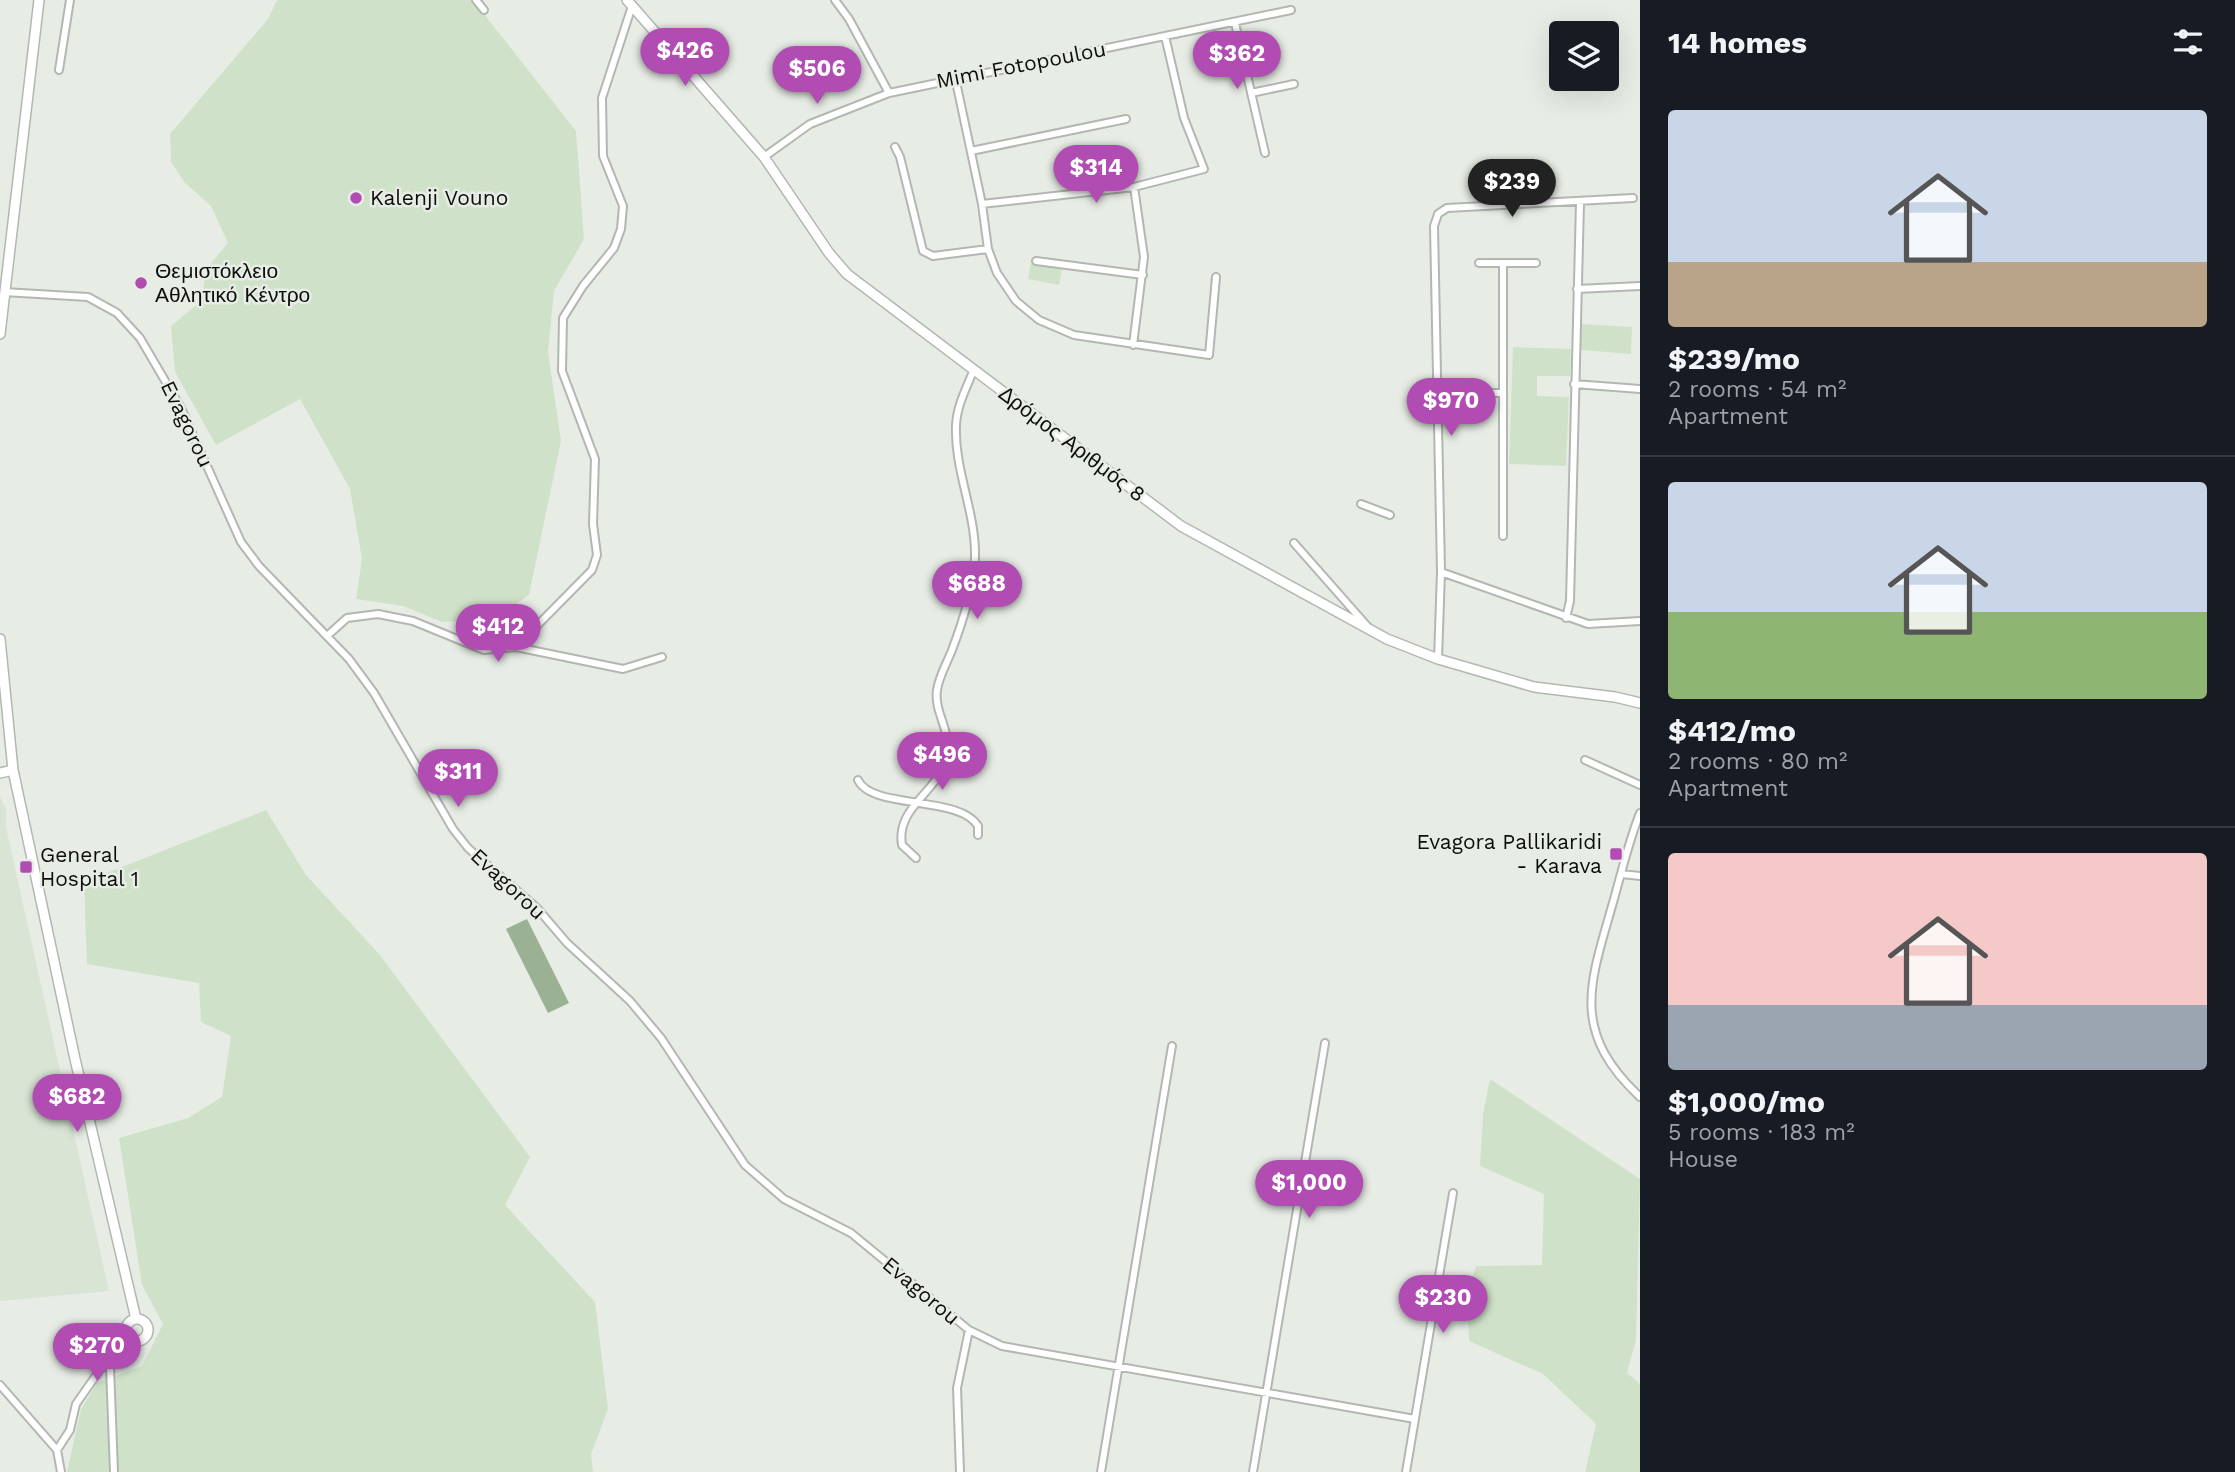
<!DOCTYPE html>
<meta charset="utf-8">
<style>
body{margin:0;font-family:"Work Sans",sans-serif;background:#20242c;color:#f1f3f6;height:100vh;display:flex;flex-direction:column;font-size:26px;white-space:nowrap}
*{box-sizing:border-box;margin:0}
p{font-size:23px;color:#9ea1a6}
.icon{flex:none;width:38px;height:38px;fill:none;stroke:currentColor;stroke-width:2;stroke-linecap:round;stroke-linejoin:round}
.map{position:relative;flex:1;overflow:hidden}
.side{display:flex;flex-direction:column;background:#171b24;width:595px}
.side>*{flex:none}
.fabs{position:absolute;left:1549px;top:21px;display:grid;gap:14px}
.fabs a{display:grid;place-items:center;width:70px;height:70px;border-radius:7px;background:#171b24;box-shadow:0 7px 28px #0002;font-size:35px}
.price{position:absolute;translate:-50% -60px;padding:0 16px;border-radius:24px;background:#b04cb2;color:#fff;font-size:23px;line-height:46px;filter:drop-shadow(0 2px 4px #0008)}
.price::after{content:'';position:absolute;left:50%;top:42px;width:21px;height:16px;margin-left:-10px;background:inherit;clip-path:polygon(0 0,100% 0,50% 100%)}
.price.current{background:#222;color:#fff}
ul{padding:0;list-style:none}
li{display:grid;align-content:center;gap:14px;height:371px;padding:0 28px}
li+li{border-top:2px solid #363941}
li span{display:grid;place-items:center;height:217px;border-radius:7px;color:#555}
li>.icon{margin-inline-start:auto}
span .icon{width:126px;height:126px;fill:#fffc;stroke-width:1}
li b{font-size:30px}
h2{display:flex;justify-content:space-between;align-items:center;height:84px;padding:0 28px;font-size:30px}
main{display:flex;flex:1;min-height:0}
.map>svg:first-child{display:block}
</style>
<main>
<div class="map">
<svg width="1640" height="1472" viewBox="0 0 1640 1472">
<rect width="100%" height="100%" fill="#e7ede5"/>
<path fill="#d9e4d5" d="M0,797L6,809V827L109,1291L0,1301Z"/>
<path fill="#cfe2c9" d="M277,0H473L576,131L584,239L554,291L548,352L561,441L529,595L493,619L442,622L403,606L356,599L362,559L350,489L300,399L216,445L175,372L171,326L201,301L207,268L228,243L211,206L185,183L171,162L170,134L268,19Z
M1031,263L1062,269L1059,285L1028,279Z
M1581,324L1632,327L1631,354L1581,350Z
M1513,347L1571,349L1570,376H1537V396L1569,397L1566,466L1509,464Z
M266,810L306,875L380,955L530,1157L505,1205L595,1302L608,1409L591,1454L593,1472H67L81,1409L97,1383L142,1366L163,1324L142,1285L119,1138L188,1118L222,1097L231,1036L201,1022L199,983L87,964L84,882Z
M1490,1079L1640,1179L1636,1340L1627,1373L1640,1384V1472H1585L1596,1424L1543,1374L1469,1341L1467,1295L1476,1266L1542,1265L1544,1194L1480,1166L1483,1114Z"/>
<path fill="#9ab194" d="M527,919L569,1003L548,1013L506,929Z"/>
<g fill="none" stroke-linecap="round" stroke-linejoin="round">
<defs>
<path id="street" d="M476,0L484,10
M835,0L849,19L889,93
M1235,23L1265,153
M59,70L70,0
M955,77L982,204L988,249L997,273L1016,301L1039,320L1074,335L1209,355L1216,277
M1251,93L1294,84
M895,147L900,157L923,251L933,256L988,249
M971,151L1126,119
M764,157L810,124L889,93L1291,10
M982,204L1134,187L1204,169L1184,118L1165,36
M1036,261L1143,275
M1479,263H1536
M1503,263V536
M1577,289L1640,286
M4,292L88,297L117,313L140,338L181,408L241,542L259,566L349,659L374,693L453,829L468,848L537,908L567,943L630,1001L661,1038L745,1165L784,1199L851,1233L969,1330L1002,1346L1415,1419
M1133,345L1144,257L1134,187
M1574,384L1640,389
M1437,393H1503
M1361,504L1390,515
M1294,543L1368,627
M1441,572L1588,624L1640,621
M1566,618L1570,601L1580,203
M327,636L347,618L378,614L413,621L484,650L516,647L623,669L662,657
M516,647L592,570L597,555L593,524L595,459L562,371L563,318L583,286L614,248L621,229L623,206L603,156L602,98L632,6
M1438,659L1441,572L1434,226L1438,214L1447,208L1633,198
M1585,760L1640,785
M858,780C872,810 960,795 978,826V835
M1640,813C1628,843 1621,875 1612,906C1589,986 1571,1032 1640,1097
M916,858L902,845C895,803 947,790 948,747C948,727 934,710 937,690C939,676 947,663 952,650C963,621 974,588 975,557C976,512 954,470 956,425C957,405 967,387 974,369
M1622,874L1640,876
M0,1385L57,1450
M61,1472L57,1450L70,1430L76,1404L109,1357
M114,1472L109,1341L117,1330L126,1331
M960,1472L957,1388L969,1330
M1101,1472L1172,1046
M1253,1472L1325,1043
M1406,1472L1453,1193"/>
<path id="secondary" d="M627,0L764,157L829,253L847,274L1181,526L1387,639L1438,659L1534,687L1615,697L1640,703
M0,334L39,0
M0,639L13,770L75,1059L136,1319
M0,773L13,770
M126 1330a11 11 0 1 1 22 0a11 11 0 1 1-22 0Z"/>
</defs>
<use href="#street" stroke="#b2b8b1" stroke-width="10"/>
<use href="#secondary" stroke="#b2b8b1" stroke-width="12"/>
<use href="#street" stroke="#fff" stroke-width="6"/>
<use href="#secondary" stroke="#fff" stroke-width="9"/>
</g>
<g fill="#b04cb2" stroke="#e7ede5" stroke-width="2.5">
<circle cx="356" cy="198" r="7"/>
<circle cx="141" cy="283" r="7"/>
<rect x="1609" y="847" width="14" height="14" rx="3.5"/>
<rect x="19" y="860" width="14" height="14" rx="3.5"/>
</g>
<g text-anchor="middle" stroke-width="5" stroke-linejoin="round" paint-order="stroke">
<g font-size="21" fill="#0c0e0c" stroke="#e7ede5">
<text transform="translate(1021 65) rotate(-11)" y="7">Mimi Fotopoulou</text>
<text transform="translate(187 424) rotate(64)" y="7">Evagorou</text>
<text transform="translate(1072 444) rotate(37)" y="7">Δρόμος Αριθμός 8</text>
<text transform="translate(508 884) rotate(43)" y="7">Evagorou</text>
<text transform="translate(921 1291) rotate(40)" y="7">Evagorou</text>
</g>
<g font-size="21" fill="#0c0e0c" stroke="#e7ede5" text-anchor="start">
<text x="370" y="205">Kalenji Vouno</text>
<text x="155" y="278">Θεμιστόκλειο<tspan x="155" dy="24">Αθλητικό Κέντρο</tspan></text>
<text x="1602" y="849" text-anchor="end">Evagora Pallikaridi<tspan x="1602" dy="24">- Karava</tspan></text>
<text x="40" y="862">General<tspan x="40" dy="24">Hospital 1</tspan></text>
</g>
</g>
</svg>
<div class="fabs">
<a><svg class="icon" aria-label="layers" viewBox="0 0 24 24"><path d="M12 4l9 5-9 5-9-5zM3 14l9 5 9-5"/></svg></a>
</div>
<b class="price" style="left:685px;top:88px">$426</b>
<b class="price" style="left:1237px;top:91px">$362</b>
<b class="price" style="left:817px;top:106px">$506</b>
<b class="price" style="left:1096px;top:205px">$314</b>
<b class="price current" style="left:1512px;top:219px">$239</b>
<b class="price" style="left:1451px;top:438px">$970</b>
<b class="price" style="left:977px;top:621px">$688</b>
<b class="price" style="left:498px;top:664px">$412</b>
<b class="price" style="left:942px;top:792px">$496</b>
<b class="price" style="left:458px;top:809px">$311</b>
<b class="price" style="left:77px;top:1134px">$682</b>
<b class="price" style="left:1309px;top:1220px">$1,000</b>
<b class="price" style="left:1443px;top:1335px">$230</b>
<b class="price" style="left:97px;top:1383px">$270</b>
</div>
<section class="side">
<h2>14 homes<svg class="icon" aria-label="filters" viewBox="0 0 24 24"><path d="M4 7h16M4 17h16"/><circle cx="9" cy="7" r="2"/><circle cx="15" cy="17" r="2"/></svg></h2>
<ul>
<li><span style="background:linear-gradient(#c9d6e8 70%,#b9a48a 0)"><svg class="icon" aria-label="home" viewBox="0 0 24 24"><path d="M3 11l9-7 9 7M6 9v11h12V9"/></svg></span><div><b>$239/mo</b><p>2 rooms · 54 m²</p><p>Apartment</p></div></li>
<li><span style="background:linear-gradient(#c9d6e8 60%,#8fb573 0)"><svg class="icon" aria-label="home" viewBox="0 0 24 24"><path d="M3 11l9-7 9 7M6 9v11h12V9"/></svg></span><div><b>$412/mo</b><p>2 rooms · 80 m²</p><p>Apartment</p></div></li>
<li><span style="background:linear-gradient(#f6c9c9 70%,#9aa5b1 0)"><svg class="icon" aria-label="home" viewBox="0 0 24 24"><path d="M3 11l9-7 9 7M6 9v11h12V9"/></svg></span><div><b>$1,000/mo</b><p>5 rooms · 183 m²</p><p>House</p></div></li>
</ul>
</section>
</main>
